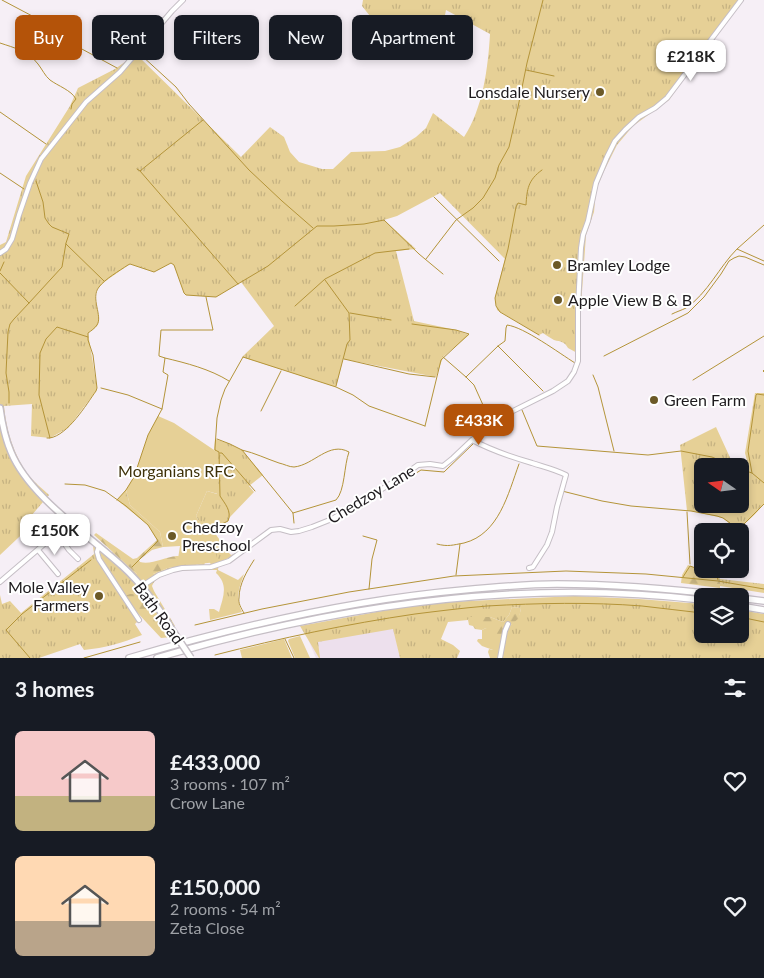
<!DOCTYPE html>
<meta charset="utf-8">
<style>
body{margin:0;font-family:Lato,sans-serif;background:#20242c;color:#f1f3f6;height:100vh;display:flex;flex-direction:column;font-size:19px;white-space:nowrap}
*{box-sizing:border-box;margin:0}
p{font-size:16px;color:#9ea1a6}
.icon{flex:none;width:28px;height:28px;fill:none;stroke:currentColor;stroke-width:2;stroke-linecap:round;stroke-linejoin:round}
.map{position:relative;height:658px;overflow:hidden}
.side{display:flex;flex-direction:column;background:#171b24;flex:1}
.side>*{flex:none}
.hud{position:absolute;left:15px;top:15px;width:500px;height:45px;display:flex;gap:10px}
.needle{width:32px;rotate:284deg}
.tools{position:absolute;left:694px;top:458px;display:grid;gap:10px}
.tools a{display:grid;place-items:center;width:55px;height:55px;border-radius:8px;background:#171b24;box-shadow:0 2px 8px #0003;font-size:25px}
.price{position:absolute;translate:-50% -42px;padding:0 11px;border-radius:10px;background:#fff;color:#222;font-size:16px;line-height:32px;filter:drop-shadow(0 1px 2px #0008)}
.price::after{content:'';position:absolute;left:50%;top:30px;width:15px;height:11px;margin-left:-8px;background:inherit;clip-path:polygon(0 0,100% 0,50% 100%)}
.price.on{background:#b45309;color:#fff}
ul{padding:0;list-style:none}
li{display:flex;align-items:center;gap:15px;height:125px;padding:0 15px}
li span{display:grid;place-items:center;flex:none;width:140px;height:100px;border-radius:8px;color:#555}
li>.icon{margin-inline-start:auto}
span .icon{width:60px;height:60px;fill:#fffc;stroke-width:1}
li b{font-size:21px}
h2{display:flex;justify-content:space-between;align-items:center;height:60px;padding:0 15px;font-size:21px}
.pill{padding:0 18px;border-radius:8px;background:#171b24;box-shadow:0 2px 8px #0003;font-size:18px;line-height:45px}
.pill.on{background:#b45309;color:#fff}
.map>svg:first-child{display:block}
</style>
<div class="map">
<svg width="764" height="658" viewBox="0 0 764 658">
<defs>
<pattern id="grass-tufts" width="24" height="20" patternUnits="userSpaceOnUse" patternTransform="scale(1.25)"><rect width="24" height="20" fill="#e6d096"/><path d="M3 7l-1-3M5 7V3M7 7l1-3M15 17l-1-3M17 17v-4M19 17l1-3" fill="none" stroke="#c5b281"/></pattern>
<pattern id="forest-firs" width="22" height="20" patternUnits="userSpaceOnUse" patternTransform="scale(1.25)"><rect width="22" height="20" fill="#e6d096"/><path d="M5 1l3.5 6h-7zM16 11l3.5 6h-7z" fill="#c5b281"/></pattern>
</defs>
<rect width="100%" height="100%" fill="#f6eff6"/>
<path fill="#ede0ed" d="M393,625L400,658H316L308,639Z"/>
<path fill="url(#grass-tufts)" d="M363,0H740L669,100L633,126L617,145L604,171L596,190L594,212L586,235L581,306V348L579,354L568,348C564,341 561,342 554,340C550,338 546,335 543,333L539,335L497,310L495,298L505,259L440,193L397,216L384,220L416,249L396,251L414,321L456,330L469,335L443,357L436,377L343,359L336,387L242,357L274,326L241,282L216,297L186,295L184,293L174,265L171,263L154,272L130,264C123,269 103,282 98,288C90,299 103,316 97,326C95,328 91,331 88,333L97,388L96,391L68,428L50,438L31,436L32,404L4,406C6,430 14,456 29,476C35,483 43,489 49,495L31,516L36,521L0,555V245L6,242L26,176L70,106L78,88L115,69L136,54L241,157L270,127L284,137L290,152L299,162L322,169H333L351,152L385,151L400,147L416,137L426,128L433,113L464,137C483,108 488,68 490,34L446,10L442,30L412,35V26L384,27L374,21L362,6Z
M755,393H764V504C756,513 746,526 734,528L723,518L691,511H687L680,445L716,427L733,464L739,466H702V504H740V466L749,468L745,453Z
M215,439L230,444L242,450L263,475L249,486L254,492L230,517L228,521L212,529L229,553L231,555L234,554L229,558L219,562L218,570L238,580L244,574C239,588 235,598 242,612L210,620L209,609H214L219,612C223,597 229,585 216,573L217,570C200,570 160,567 152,586L154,591L175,626L167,627L162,618L124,596L139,620L135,624L142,635C122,643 105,648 84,650L80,644L39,658H0V595L2,604L10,601L21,613L94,554L93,546L106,554L113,552L137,574H153L168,568L196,565L205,562L204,566L211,565L209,560L205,532L196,516L207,491L217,494V452L214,450Z
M720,579L764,584V593L720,586Z
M575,596L639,599L702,604V634H740V610L764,614V658H502C504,648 504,634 511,625C517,617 519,620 521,608L512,607L509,615L503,622L490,617H470L468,620L448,622L441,639L453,645L460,651L457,658H400L393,629L318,642L320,658H319L300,626L409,606L449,602Z"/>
<path fill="url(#forest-firs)" d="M126,490L130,505L160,532L163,547L152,550L139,560L140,562C152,565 164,557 177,556C186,556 196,560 205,562L196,565L168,568L153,574H137L94,535L96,533L133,559L137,558L157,540L148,525L117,500Z
M688,565L718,575L720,579V588L681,583L682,575Z
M130,594H140L162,618L172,637L161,638L133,608L125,596Z
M512,607L521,608L519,618L511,625L507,633L503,635L499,658H490L488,652L489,649L493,650V638L486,628L482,630L475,629L473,626L469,625L468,620L469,617H490L503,622L509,615Z"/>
<path fill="#e6d096" d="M158,416L174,423L217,452L218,494L207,491L196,516L205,532L212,530L215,550L218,562L197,564L177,565L180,546L163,547L160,532L130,505L126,490L134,477L148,435Z
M486,628L494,630L496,633L493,638L495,640L493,650L482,646L477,641L478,639H482V630Z
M300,636L310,658H295L288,641L289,639Z
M284,639L292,658H242L240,650Z"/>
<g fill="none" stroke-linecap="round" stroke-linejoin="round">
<path stroke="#b49439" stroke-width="1" d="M2,0L36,18L80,48L117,68
M0,43C15,48 28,51 38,64C42,69 45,76 50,80C58,86 71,90 76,99L72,104L71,109
M141,55L176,87L189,104L249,170L282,201L313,228
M526,70L554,76
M0,112L46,144
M137,169L140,171L203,120
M140,171L238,284
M0,173L24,189
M434,197L499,261
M764,225L737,249L764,261
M66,244L104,281
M426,259L456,220L473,208L483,198L495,178L499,165L509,147L517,112L527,63L543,0
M0,271L4,262
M0,273L29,303
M325,280L349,313L350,340L347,344L336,386
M295,306L325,279L375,253L409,249
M350,313L391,320
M672,314C676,312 682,310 686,308C708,293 719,267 737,249
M412,324L456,330L469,334L441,360L425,426
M539,335L500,312L496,306L495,298L508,249L516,207L518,203L526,205C527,189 528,180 542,170
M498,346L543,391
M604,356L688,313L704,297L721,274L729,261L734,258L739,256L745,257L764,265
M443,357L466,377L474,385L483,405L491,418
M165,358C186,363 210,369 229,381
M344,359L409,374L435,377
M764,370L763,371L764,372
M593,375L598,387L614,451
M466,377L498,346L505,341L506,328L507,325C524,327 559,353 575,363
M693,380L764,336
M101,388L128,395L162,409
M9,403V392L6,373L8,332L10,324L14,319L29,303L62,267L66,243L69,234L52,227L49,224L45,218L43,202L36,181
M522,410L537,446L648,455L681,451L712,457L732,466
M261,411L281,371
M47,438H50L39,395L40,353L46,339L57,327L88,337
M50,438C68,435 86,405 96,391L97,388L93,355L88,340V333C91,331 95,328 97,325C103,316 90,298 99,287C105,279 119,271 128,265L130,264L154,272L171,263L174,265L184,293L186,295L216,297L268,266L317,226H334L364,224L384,220L419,254L443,274
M217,439L230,444L242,450L293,513L294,523
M242,450C255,453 267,459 279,463C284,464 289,467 294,467C314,465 329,441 349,452C344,465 345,491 336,500L293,513
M220,453H222L255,491
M740,469L752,473L764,483
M752,473L748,451L756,395L757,394L764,395
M65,484L85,485L105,491L126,506L148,525L158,541L132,567
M399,484L421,470L444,472L473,444
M562,491L602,501L631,506L691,511L717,516L723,518L730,523L734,528
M117,500L126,490L134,477L148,435L162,409L168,375L163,372L165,358L159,356V354L161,330H213L206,297
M687,512L690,564
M738,528L742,526L764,504
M206,532L228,521C232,511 225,504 220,496L219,452L215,450V448L217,418L221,400L225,389L243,357L336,387L353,395L369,406L425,426
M363,536L377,540L372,559L369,589
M437,544C448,547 453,545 464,543C499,534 508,494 519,464
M456,575L460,544
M683,577L690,566L717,576L718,580
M244,613C241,608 238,603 239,598C239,584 247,571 254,560
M740,617L764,622
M195,625L262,609L349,592L454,576L566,571L646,574L718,581L764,589
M285,639L294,658
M215,655C281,638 347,624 415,614C439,611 463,608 487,606C538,603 591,602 642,606C662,608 682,611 702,613
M30,658L6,630L22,614L91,560
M84,658L140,642"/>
<defs>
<path id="minor" d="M0,253L6,249L12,239L19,215L30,183L41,159L86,102L120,72L172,11L183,0
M472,440C491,450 511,457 532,463C544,467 554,469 566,475L557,507L552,532L547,545L533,567L529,568
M57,533L69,550L78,559
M99,546L97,552L99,559L139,620
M38,550L58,574
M0,582L70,522
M142,586L159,575L173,570L182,568L211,567L229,561L271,530L280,529L291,532L299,531L312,527L332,519L397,480L418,465L430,464L443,466L453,458L472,440L501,417L553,391L568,381L574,372L578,361V307L581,248L583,235L588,221L596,183L607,157L615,141L625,130L639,117L655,108L667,98L741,0
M500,658L505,631L508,624"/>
<path id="major" d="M0,408C2,423 5,438 11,452C29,496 87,534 122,566C143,585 158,607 173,631"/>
<path id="highway" d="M740,598L764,601
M740,606L764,610
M129,658C238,626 349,600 463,590C494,587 525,584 557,584C615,584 673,589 731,596
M157,658C333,606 519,578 702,600"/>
</defs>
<use href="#minor" stroke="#c5bec5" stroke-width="6"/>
<use href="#major" stroke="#c5bec5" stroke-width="8"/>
<use href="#highway" stroke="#c5bec5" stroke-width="8"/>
<use href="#minor" stroke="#fff" stroke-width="4"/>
<use href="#major" stroke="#fff" stroke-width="5"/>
<use href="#highway" stroke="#fff" stroke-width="5.5"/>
<defs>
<path id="major-bridge" d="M173,631L191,658"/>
</defs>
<use href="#major-bridge" stroke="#c5bec5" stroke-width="8" stroke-linecap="butt"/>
<use href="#major-bridge" stroke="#fff" stroke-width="5"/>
</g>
<g fill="#6b5927" stroke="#fff" stroke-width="2">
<circle cx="600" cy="92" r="5"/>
<circle cx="557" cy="265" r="5"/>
<circle cx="558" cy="300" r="5"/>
<circle cx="654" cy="400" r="5"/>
<circle cx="172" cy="536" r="5"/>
<circle cx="99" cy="596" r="5"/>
</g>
<g text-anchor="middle" stroke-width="4" stroke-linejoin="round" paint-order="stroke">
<g font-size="16" fill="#1e1b1e" stroke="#fff" text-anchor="start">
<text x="590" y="98" text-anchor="end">Lonsdale Nursery</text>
<text x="567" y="271">Bramley Lodge</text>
<text x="568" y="306">Apple View B &amp; B</text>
<text x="664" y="406">Green Farm</text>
<text x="182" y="533">Chedzoy<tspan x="182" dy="18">Preschool</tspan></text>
<text x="89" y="593" text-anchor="end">Mole Valley<tspan x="89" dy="18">Farmers</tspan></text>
</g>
<g font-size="16" fill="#3e3108" stroke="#fff">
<text x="176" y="477">Morganians RFC</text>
</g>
<g font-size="16" fill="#1e1b1e" stroke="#fff">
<text transform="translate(371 494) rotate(-31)" y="6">Chedzoy Lane</text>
<text transform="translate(159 613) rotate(54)" y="6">Bath Road</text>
</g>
</g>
</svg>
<div class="tools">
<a><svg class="needle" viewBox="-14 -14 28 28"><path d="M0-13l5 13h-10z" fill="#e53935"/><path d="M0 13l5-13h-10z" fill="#9ea1a6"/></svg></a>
<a><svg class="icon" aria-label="locate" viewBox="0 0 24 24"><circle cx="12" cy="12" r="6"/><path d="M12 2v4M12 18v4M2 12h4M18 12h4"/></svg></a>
<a><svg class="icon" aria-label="layers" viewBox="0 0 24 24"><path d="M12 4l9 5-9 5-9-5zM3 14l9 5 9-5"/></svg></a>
</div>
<b class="price" style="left:691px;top:82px">£218K</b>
<b class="price on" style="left:479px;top:446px">£433K</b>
<b class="price" style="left:55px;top:556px">£150K</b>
<div class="hud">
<a class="pill on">Buy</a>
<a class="pill">Rent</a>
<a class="pill">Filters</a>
<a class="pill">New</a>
<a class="pill">Apartment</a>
</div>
</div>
<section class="side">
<h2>3 homes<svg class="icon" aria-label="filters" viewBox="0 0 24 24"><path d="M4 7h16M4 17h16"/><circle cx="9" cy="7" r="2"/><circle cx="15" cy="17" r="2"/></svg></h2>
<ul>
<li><span style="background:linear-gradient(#f6c9c9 65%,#c2b280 0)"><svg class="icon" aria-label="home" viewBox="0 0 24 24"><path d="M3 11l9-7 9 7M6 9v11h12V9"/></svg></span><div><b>£433,000</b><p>3 rooms · 107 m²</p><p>Crow Lane</p></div><svg class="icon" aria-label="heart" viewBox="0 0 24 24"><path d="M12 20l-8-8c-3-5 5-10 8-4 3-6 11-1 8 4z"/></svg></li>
<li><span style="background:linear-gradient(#ffd9b3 65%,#b9a48a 0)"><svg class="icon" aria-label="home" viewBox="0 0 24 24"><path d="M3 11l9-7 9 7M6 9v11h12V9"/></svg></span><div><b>£150,000</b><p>2 rooms · 54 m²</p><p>Zeta Close</p></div><svg class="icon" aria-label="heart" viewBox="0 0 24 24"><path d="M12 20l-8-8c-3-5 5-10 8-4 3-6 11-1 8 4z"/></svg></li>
</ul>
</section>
